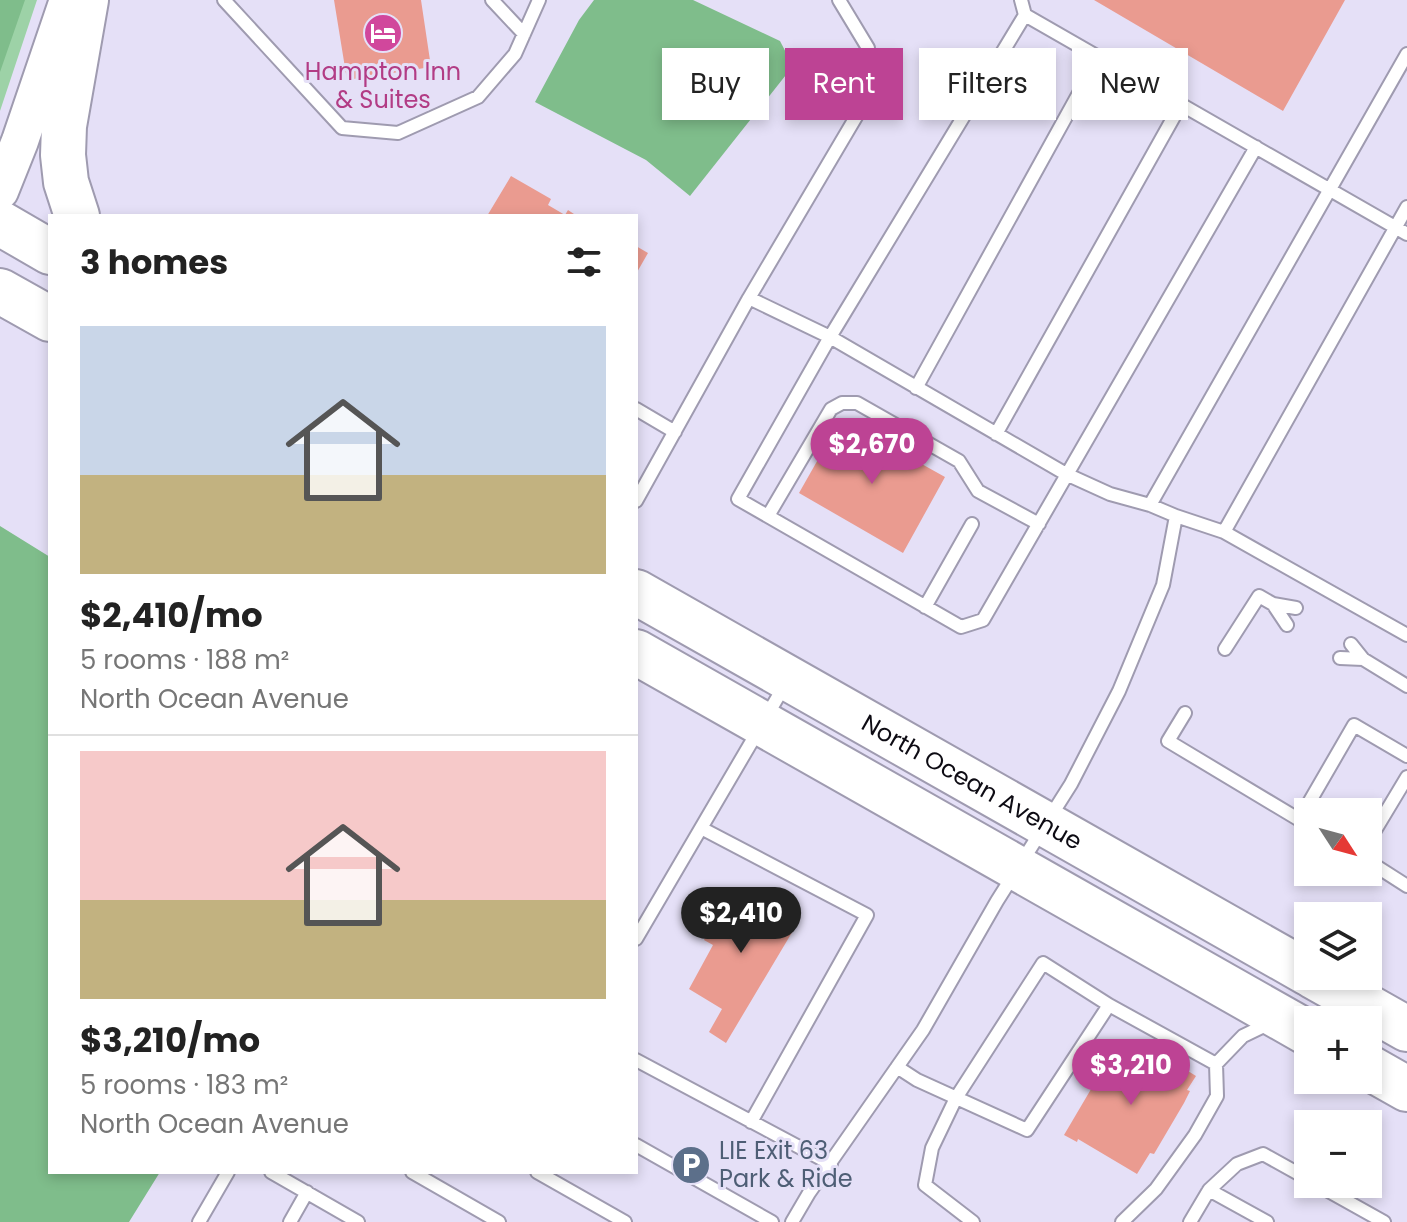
<!DOCTYPE html>
<meta charset="utf-8">
<style>
body{margin:0;font-family:Poppins,sans-serif;background:#f2f2f2;color:#222;height:100vh;display:flex;flex-direction:column;font-size:30px;white-space:nowrap}
*{box-sizing:border-box;margin:0}
p{font-size:26px;color:#767676}
.icon{flex:none;width:44px;height:44px;fill:none;stroke:currentColor;stroke-width:2;stroke-linecap:round;stroke-linejoin:round}
.map{position:relative;flex:1;overflow:hidden}
.panel{position:absolute;left:48px;top:214px;width:590px;height:960px;display:flex;flex-direction:column;background:#fff;border-radius:0px;box-shadow:0 4px 12px #0003}
.panel>*{flex:none}
.guide{position:absolute;left:662px;top:48px;width:624px;height:72px;display:flex;gap:16px}
.needle{width:52px;rotate:126deg}
.buttons{position:absolute;left:1294px;top:798px;display:grid;gap:16px}
.buttons a{display:grid;place-items:center;width:88px;height:88px;border-radius:0px;background:#fff;box-shadow:0 4px 12px #0003;font-size:40px}
.price{position:absolute;translate:-50% -68px;padding:0 18px;border-radius:28px;background:#bd4394;color:#fff;font-size:26px;line-height:52px;filter:drop-shadow(0 2px 4px #0008)}
.price::after{content:'';position:absolute;left:50%;top:48px;width:24px;height:18px;margin-left:-12px;background:inherit;clip-path:polygon(0 0,100% 0,50% 100%)}
.price.selected{background:#222;color:#fff}
ul{padding:0;list-style:none}
li{display:grid;align-content:center;gap:16px;height:424px;padding:0 32px}
li+li{border-top:2px solid #e0e0e0}
li span{display:grid;place-items:center;height:248px;border-radius:0px;color:#555}
li>.icon{margin-inline-start:auto}
span .icon{width:144px;height:144px;fill:#fffc;stroke-width:1}
li b{font-size:34px}
h2{display:flex;justify-content:space-between;align-items:center;height:96px;padding:0 32px;font-size:34px}
.pill{padding:0 28px;border-radius:0px;background:#fff;box-shadow:0 4px 12px #0003;font-size:28px;line-height:72px}
.pill.selected{background:#bd4394;color:#fff}
.map>svg:first-child{display:block}
</style>
<div class="map">
<svg width="1407" height="1222" viewBox="0 0 1407 1222">
<rect width="100%" height="100%" fill="#e5e0f7"/>
<path fill="#9dd2a7" d="M0,0H37L0,111Z"/>
<path fill="#7fbd8b" d="M0,0H25L0,72Z
M594,0H693L780,41L793,66L690,196L646,160L535,102L579,20Z
M0,526L50,557V1172H160L129,1222H0Z"/>
<path fill="#ea9b90" d="M334,0H421L431,67L347,80Z
M1094,0H1345L1283,111Z
M511,176L551,199L548,205L565,215L568,210L577,216H487Z
M636,246L648,253L636,274Z
M841,419L945,477L903,553L799,493Z
M746,887L800,919L726,1043L709,1032L722,1009L689,989L713,945L704,940L728,892L740,898Z
M1120,1040L1186,1075L1188,1071L1196,1076L1187,1090L1190,1091L1184,1103L1154,1154L1150,1153L1137,1174L1078,1139L1077,1142L1064,1135Z"/>
<g fill="none" stroke-linecap="round" stroke-linejoin="round">
<defs>
<path id="service" d="M224,0L342,128L398,133L478,97L515,54L539,0
M492,0L524,34
M1021,0L1025,15L1407,234
M1025,15L830,337L738,499L961,627L983,620L1256,147
M749,298L863,105L868,48L839,0
M916,388L1099,57
M636,409L675,432
M996,434L1181,104
M636,501L749,298L830,337L1066,474L1110,494L1150,505L1176,516L1163,585L1119,691L1071,784L997,901L923,1030L809,1193L792,1222
M1150,505L1407,54
M768,516L831,409L842,403H857L959,461L978,491L1039,524
M1176,516L1224,532L1407,635
M1224,532L1407,207
M1273,604L1296,608
M925,607L972,524
M1351,644L1363,659
M1225,649L1259,596L1273,604L1287,625
M1340,658L1363,659L1407,686
M1185,713L1168,741L1308,825
M1299,820L1354,725L1407,756
M701,828L867,915L751,1122
M1368,842L1407,777
M1368,861L1407,886
M636,939L786,683
M636,1060L831,1164
M1216,1064L1243,1036L1270,1023
M897,1067L917,1080L1027,1130L1109,1005
M636,1145L772,1222
M271,1172L358,1222
M412,1172L499,1222
M537,1172L625,1222
M1316,1184L1384,1222
M1209,1190L1237,1164L1263,1154L1308,1179
M199,1222L228,1172
M290,1222L307,1192
M973,1222L925,1185L932,1148L956,1098L1043,963L1109,1005L1216,1064L1217,1096L1195,1135L1156,1189L1122,1222
M1190,1222L1209,1190L1267,1222"/>
<path id="secondary" d="M0,191L20,141L68,0"/>
<g id="trunk">
<path d="M77,216L66,182L63,155L64,126L86,0"/>
<path d="M0,223L50,252"/>
<path d="M0,291L50,319"/>
<path id="s1" d="M636,592L1308,973"/>
<path d="M636,652L1308,1033"/>
<path d="M1313,976L1407,1029"/>
<path d="M1368,1067L1407,1089"/>
</g>
</defs>
<use href="#service" stroke="#9f9bb0" stroke-width="16"/>
<use href="#secondary" stroke="#9f9bb0" stroke-width="40"/>
<use href="#trunk" stroke="#9f9bb0" stroke-width="48"/>
<use href="#service" stroke="#fff" stroke-width="12"/>
<use href="#secondary" stroke="#fff" stroke-width="36"/>
<use href="#trunk" stroke="#fff" stroke-width="44"/>
</g>
<defs>
<symbol id="hotel-disc" viewBox="-11 -11 22 22"><circle r="9.5" fill="#d1479c" stroke="#e5e0f7"/><path d="M-6-4.5h1.5V1H6V5H4.5V3h-9V5H-6ZM-4 0a1.8 1.8 0 1 1 3.6 0ZM.5 0V-2.5h3Q6-2.5 6 0Z" fill="#fff"/></symbol>
<symbol id="parking-disc" viewBox="-11 -11 22 22"><circle r="9.5" fill="#5c6f8a" stroke="#e5e0f7"/><path d="M-3.5-5.5H1a3.5 3.5 0 0 1 0 7H-1V5.5H-3.5ZM-1-3.4V-.6H.8a1.4 1.4 0 0 0 0-2.8Z" fill="#fff"/></symbol>
</defs>
<g fill-rule="evenodd">
<use href="#hotel-disc" x="361" y="11" width="44" height="44"/>
<use href="#parking-disc" x="669" y="1143" width="44" height="44"/>
</g>
<g text-anchor="middle" stroke-width="6" stroke-linejoin="round" paint-order="stroke">
<g font-size="24" fill="#b23c85" stroke="#e5e0f7">
<text x="383" y="80">Hampton Inn<tspan x="383" dy="28">&amp; Suites</tspan></text>
</g>
<g font-size="24" fill="#0d0b13" stroke="#e5e0f7">
<text dy="8" stroke="none"><textPath href="#s1" startOffset="386">North Ocean Avenue</textPath></text>
</g>
<g font-size="24" fill="#4e5e75" stroke="#e5e0f7" text-anchor="start">
<text x="719" y="1159">LIE Exit 63<tspan x="719" dy="28">Park &amp; Ride</tspan></text>
</g>
</g>
</svg>
<div class="buttons">
<a><svg class="needle" viewBox="-14 -14 28 28"><path d="M0-13l5 13h-10z" fill="#e53935"/><path d="M0 13l5-13h-10z" fill="#767676"/></svg></a>
<a><svg class="icon" aria-label="layers" viewBox="0 0 24 24"><path d="M12 4l9 5-9 5-9-5zM3 14l9 5 9-5"/></svg></a>
<a>+</a>
<a>−</a>
</div>
<b class="price" style="left:872px;top:486px">$2,670</b>
<b class="price selected" style="left:741px;top:955px">$2,410</b>
<b class="price" style="left:1131px;top:1107px">$3,210</b>
<div class="guide">
<a class="pill">Buy</a>
<a class="pill selected">Rent</a>
<a class="pill">Filters</a>
<a class="pill">New</a>
</div>
<section class="panel">
<h2>3 homes<svg class="icon" aria-label="filters" viewBox="0 0 24 24"><path d="M4 7h16M4 17h16"/><circle cx="9" cy="7" r="2"/><circle cx="15" cy="17" r="2"/></svg></h2>
<ul>
<li><span style="background:linear-gradient(#c9d6e8 60%,#c2b280 0)"><svg class="icon" aria-label="home" viewBox="0 0 24 24"><path d="M3 11l9-7 9 7M6 9v11h12V9"/></svg></span><div><b>$2,410/mo</b><p>5 rooms · 188 m²</p><p>North Ocean Avenue</p></div></li>
<li><span style="background:linear-gradient(#f6c9c9 60%,#c2b280 0)"><svg class="icon" aria-label="home" viewBox="0 0 24 24"><path d="M3 11l9-7 9 7M6 9v11h12V9"/></svg></span><div><b>$3,210/mo</b><p>5 rooms · 183 m²</p><p>North Ocean Avenue</p></div></li>
</ul>
</section>
</div>
